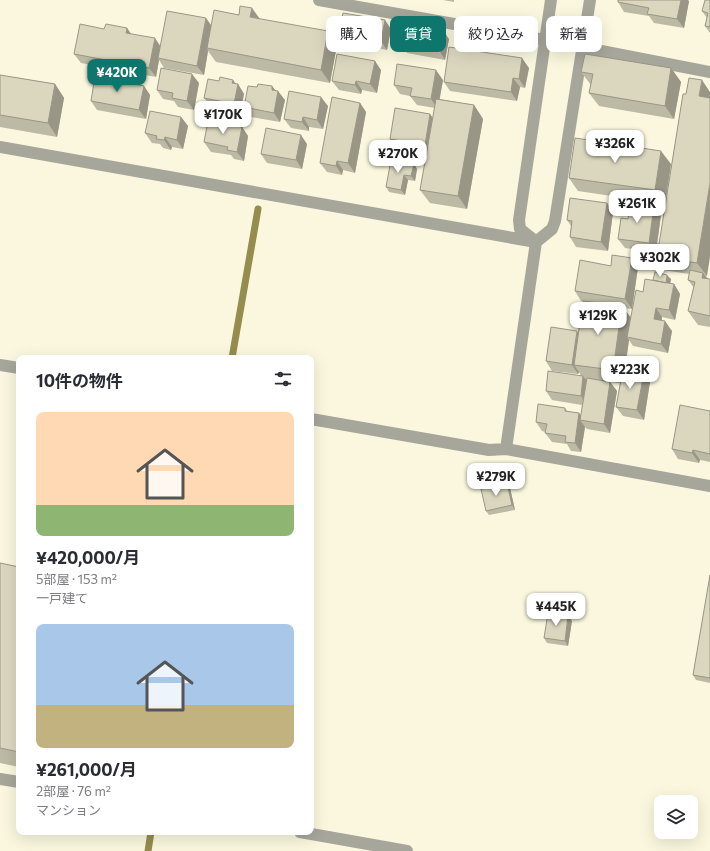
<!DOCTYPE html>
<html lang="ja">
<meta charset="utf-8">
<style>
body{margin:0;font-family:Commissioner,"Noto Sans JP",sans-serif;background:#f2f2f3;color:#2b2b33;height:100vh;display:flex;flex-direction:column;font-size:15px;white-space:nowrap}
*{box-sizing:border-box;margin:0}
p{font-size:13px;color:#7c7c81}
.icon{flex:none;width:22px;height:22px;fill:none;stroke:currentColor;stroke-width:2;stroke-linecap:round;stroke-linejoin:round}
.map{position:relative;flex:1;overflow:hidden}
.sheet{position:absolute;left:16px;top:355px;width:298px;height:480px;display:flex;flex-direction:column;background:#fff;border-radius:8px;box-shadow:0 4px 16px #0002}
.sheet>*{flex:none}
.banner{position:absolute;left:326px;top:16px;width:324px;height:36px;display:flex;gap:8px}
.controls{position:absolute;left:654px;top:795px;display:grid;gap:8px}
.controls a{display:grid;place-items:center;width:44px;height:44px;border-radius:8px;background:#fff;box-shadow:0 4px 16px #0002;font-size:20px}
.price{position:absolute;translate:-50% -34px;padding:0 9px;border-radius:8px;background:#fff;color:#222;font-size:13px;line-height:26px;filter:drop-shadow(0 1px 2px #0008)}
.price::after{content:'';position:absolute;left:50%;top:24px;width:12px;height:9px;margin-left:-6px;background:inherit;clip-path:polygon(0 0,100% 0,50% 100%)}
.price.selected{background:#0f766e;color:#fff}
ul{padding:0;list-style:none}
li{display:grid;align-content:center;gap:8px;height:212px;padding:0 20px}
li span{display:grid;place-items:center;height:124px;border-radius:8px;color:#555}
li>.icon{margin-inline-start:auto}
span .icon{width:72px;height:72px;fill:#fffc;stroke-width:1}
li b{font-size:17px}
h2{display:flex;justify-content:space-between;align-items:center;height:48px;padding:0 20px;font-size:17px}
.tag{padding:0 14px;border-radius:8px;background:#fff;box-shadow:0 4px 16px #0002;font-size:14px;line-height:36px}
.tag.selected{background:#0f766e;color:#fff}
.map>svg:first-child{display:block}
</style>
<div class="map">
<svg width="710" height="851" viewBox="0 0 710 851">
<rect width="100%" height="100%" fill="#faf7de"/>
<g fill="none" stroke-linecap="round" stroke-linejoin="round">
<path stroke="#958c4d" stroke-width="7" d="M232,358L258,209
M148,851L151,832"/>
<path stroke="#a7a69b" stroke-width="12" d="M319,0L545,40L710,72
M0,147L536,242
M535,241L520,229L519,220L551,0
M0,365L19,368
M311,419L489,450L506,449L710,486
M506,449L536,242L552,229L555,221L590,0
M0,779L19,782
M300,832L407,851"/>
</g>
<path fill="#bcb9a4" d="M443,0H454V2Z
M710,0V33L705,26L707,18L702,11Z
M689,1L684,28L654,23L649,16L624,12L618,2Z
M206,18L211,26L259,19L337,45L330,83L216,62L208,51L204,75L164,68L159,60L156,77L81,63L74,54L104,29L127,28L131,34L160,46Z
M391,29L387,50L346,42L339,33Z
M449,39L445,60L407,53L401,44Z
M529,68L525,88L520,87L517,101L450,91L444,82Z
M671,68L681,82L674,119L599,106L589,93L591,85L581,72Z
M381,70L377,93L362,90L361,94L339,90L332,81Z
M0,75L55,84L64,98L57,137L0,127Z
M233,80L236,84H238L244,94L240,113L211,107L204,98L219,81Z
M443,80L439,99L474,105L483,119L467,209L430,203L420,190L427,154L396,149L390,139L430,114L433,118L435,108L417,105L410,96L400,94L394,85Z
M199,83L194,110L178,107L174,101L163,99L157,90Z
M144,86L150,95L146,119L97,110L91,101Z
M272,86L275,90L285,100L280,122L251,117L244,107L257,87Z
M683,94L707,276H706L708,279H710V327L698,325L688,311L694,288L688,280L689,274L663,270L654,256L655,252L625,248L618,239L654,206L661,215L657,244H659Z
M360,103L366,112L355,173L343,170L342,175L327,172L320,163Z
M328,106L323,129L309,127V131L291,128L284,119Z
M181,117L188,126L183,149L172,147L171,150L163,148L160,144L152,143L145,133Z
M242,127L248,136L244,161L234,159L231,155L211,152L204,142Z
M307,144L302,169L267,163L261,154Z
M414,164L417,169L415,181L408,180L405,195L389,192L386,187Z
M671,164L665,204L578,191L569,178Z
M613,212L608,251L576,247L570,237L571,226L567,220Z
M632,258L638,267L632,309L623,308L630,318L643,292L653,280L671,279L670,284H674L680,294L675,320L662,317V321L672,331L668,353L633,346L629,340L625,369L644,373L650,382L644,420L623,416L616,407L620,383L610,382L617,391L610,433L587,429L585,427L581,452L571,451L567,444L552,442L545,433V432L542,431L536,422L565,408L568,412L579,413L581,416L582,405L552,400L546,391L581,376L579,372L578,374L552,371L546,361L578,333L583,301H581L575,291L611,266Z
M710,411V462L700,460L699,463L678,459L672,449Z
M507,483L510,488L515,510L489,515L486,511Z
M0,563L19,567V767L0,763Z
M710,575V683L696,680L693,675Z
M572,621L568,646L547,643L544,638Z"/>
<path fill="#999686" d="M681,0H688L689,1L684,28L677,19Z
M252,8L262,22L250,17Z
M206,18L213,28L207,48L208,51L204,75L197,66Z
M385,20L391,29L387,50L381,41Z
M127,28L133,37L126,33Z
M443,30L449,39L445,60L439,50Z
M328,31L337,45L330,83L321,70Z
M155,38L161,47L158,58L159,60L156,77L149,68Z
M522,58L529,68L525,88L519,79Z
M375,61L381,70L377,93L370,84Z
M671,68L681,82L674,119L665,106Z
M436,70L443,80L438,109L431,99Z
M192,74L199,83L194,110L187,101Z
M513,78L520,87L517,101L511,92Z
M233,80L237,86L238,84L244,94L240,113L234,104L232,83Z
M702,80L710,92V101L699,96Z
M356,81L362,90L361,94L355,85Z
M55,84L64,98L57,137L48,123Z
M144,86L150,95L146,119L139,110Z
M272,86L278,94V91L285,100L280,122L274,113L272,90Z
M321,97L328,106L323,129L317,120Z
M360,103L366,112L355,173L348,163Z
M474,105L483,119L467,209L458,196Z
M430,114L436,123L431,155L425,145Z
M181,117L188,126L183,149L177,140Z
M303,117L309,127V131L302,122Z
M242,127L248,136L244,161L237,152Z
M301,135L307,144L302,169L296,160Z
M165,137L172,147L171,150L164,140Z
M661,151L671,164L665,204L655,190Z
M337,161L343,170L342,175L336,166Z
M414,164L417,169L415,181L411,176Z
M404,175L408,180L405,195L401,190Z
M710,183V257L707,276L697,263Z
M607,203L613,212L608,251L601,242Z
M654,206L661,215L656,252L649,243Z
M632,258L638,267L632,309L625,299Z
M703,273L710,282L702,278Z
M667,275L671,279L669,290L665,285Z
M674,284L680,294L675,320L669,310Z
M622,306L632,319L627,337L629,340L623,383L613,370Z
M656,308L662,317L660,328L654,319Z
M665,321L672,331L668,353L661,344Z
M577,331L583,340L574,365L579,372L578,374L572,365Z
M644,373L650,382L644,420L637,410Z
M583,376L590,385L587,405L581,396Z
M610,382L617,391L610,433L604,424Z
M579,413L584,420H580L585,427L581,452L575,443Z
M693,450L700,460L699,463L692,453Z
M507,483L510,488L515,510L512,505Z
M568,616L572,621L568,646L565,641Z"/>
<path fill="#dbd7bf" stroke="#999686" d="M618,0H681L677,19L647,14L649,8L618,2Z
M705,0H710V27L705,26L708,13L702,11Z
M240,6L252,8L250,17L328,31L321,70L207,48L214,10L239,15Z
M167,11L206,18L197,66L158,58Z
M343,13L385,20L381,41L339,33Z
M405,23L443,30L439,50L401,44Z
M80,24L104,29L106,24L127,28L126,33L155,38L149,68L74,54Z
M449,47L522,58L519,79L513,78L511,92L444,82Z
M337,54L375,61L370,84L356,81L355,85L332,81Z
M585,54L671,68L665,106L589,93L593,74L581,72Z
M397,64L436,70L431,99L410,96L412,88L394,85Z
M161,68L192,74L187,101L172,98L173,93L157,90Z
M0,75L55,84L48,123L0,115Z
M95,76L144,86L139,110L91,101Z
M220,77L233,80L232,83L238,84L234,104L204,98L208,79L219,81Z
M689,78L702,80L699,96L710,98V183L697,263L654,256L656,244H659L683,94H686Z
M258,84L272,86V90L278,91L274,113L244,107L248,86L257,87Z
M289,91L321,97L317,120L303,117L302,122L284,119Z
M332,97L360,103L348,163L337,161L336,166L320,163Z
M436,99L474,105L458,196L420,190Z
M395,108L430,114L425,145L390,139Z
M150,111L181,117L177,140L165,137L164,140L156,139L157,136L145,133Z
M208,121L242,127L237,152L227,150L228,147L204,142Z
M266,128L301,135L296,160L261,154Z
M575,138L661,151L655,190L569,178Z
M391,160L414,164L411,176L404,175L401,190L386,187Z
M570,198L607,203L601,242L570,237L572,221L567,220Z
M630,202L654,206L649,243L618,239L621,218L628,219Z
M612,255L632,258L625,299L575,291L580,260L611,266Z
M690,270L703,273L702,278L710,279V316L688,311L695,282L688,280Z
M655,272L667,275L666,283L653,280Z
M645,279L674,284L669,310L656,308L654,319L665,321L661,344L627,337L636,290L643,292Z
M583,301L622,306L613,370L574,365Z
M551,327L577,331L572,365L546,361Z
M623,369L644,373L637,410L616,407Z
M548,371L583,376L581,396L546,391Z
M587,378L610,382L604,424L580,420Z
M538,404L565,408V411L579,413L575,443L565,442L566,436L545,433L547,424L536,422Z
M680,405L710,411V454L693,450L692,453L672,449Z
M507,483L512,505L486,511L481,489Z
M0,563L19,567V752L0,748Z
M710,575V678L693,675Z
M548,613L568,616L565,641L544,638Z"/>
</svg>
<div class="controls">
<a><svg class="icon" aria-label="layers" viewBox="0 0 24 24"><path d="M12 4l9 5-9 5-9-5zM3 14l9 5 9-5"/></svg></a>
</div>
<b class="price selected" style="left:117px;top:93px">¥420K</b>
<b class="price" style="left:223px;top:135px">¥170K</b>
<b class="price" style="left:615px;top:164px">¥326K</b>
<b class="price" style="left:398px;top:174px">¥270K</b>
<b class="price" style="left:637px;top:224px">¥261K</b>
<b class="price" style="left:660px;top:278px">¥302K</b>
<b class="price" style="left:598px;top:336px">¥129K</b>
<b class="price" style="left:630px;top:390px">¥223K</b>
<b class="price" style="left:496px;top:497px">¥279K</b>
<b class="price" style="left:556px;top:627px">¥445K</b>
<div class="banner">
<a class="tag">購入</a>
<a class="tag selected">賃貸</a>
<a class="tag">絞り込み</a>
<a class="tag">新着</a>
</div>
<section class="sheet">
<h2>10件の物件<svg class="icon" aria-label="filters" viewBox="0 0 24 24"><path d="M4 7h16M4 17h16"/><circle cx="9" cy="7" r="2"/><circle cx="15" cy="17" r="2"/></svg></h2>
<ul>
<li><span style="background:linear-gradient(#ffd9b3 75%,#8fb573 0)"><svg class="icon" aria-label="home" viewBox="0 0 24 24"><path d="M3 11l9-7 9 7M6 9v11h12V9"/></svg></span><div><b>¥420,000/月</b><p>5部屋 · 153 m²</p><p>一戸建て</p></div></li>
<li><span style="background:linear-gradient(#a9c7e8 65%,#c2b280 0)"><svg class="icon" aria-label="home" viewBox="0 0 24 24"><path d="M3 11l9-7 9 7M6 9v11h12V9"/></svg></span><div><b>¥261,000/月</b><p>2部屋 · 76 m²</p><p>マンション</p></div></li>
</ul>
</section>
</div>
